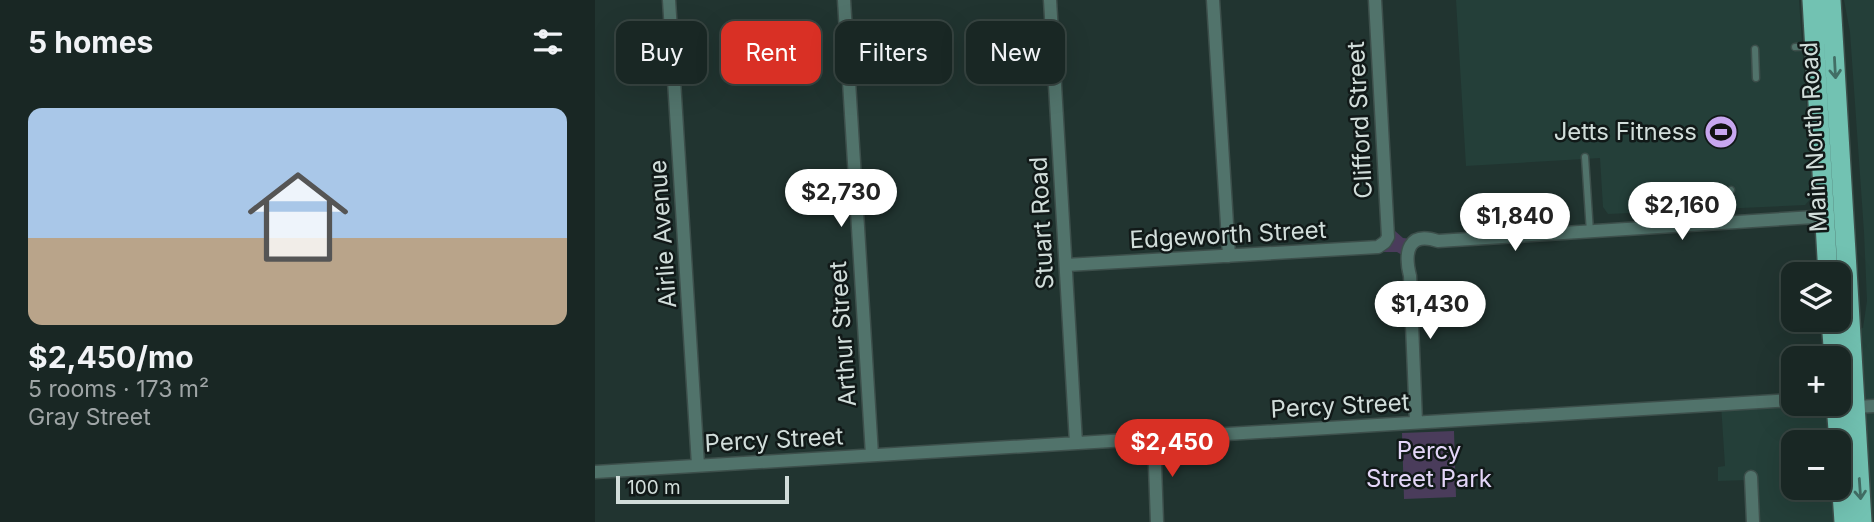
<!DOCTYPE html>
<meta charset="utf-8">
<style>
body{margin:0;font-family:Inter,sans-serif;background:#222f2c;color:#f1f3f6;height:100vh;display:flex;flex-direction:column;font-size:26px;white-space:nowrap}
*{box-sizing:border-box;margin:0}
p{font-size:23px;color:#9fa5a6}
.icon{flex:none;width:38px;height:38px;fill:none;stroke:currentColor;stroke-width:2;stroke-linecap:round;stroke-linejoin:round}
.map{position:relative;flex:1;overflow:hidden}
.details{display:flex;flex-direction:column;background:#192724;width:595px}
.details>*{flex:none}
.banner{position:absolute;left:21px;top:21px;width:665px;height:63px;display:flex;gap:14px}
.fabs{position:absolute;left:1186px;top:262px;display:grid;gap:14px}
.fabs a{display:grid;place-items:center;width:70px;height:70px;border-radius:14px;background:#192724;box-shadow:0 7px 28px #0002,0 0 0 2px #374441;font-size:35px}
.scale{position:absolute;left:21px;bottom:18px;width:173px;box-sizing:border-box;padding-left:7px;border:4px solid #d1ddda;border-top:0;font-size:19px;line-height:24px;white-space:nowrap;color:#d1ddda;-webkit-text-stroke:5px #111918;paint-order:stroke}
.price{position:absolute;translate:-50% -60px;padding:0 16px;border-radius:24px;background:#fff;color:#222;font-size:23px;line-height:46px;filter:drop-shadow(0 2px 4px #0008)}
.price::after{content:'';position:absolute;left:50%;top:42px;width:21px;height:16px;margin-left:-10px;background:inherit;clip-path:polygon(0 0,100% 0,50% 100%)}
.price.current{background:#d93025;color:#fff}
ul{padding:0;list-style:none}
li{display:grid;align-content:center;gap:14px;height:371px;padding:0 28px}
li span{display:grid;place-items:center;height:217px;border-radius:14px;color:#555}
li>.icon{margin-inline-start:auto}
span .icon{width:126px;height:126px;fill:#fffc;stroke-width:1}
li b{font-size:30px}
h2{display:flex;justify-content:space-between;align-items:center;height:84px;padding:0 28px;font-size:30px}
.pill{padding:0 24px;border-radius:14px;background:#192724;box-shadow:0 7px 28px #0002,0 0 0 2px #374441;font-size:24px;line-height:63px}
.pill.current{background:#d93025;color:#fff}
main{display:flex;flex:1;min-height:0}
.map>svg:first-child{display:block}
</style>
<main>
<section class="details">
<h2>5 homes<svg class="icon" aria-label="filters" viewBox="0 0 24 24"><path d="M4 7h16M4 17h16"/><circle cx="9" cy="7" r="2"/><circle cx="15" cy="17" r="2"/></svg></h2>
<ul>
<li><span style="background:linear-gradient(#a9c7e8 60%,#b9a48a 0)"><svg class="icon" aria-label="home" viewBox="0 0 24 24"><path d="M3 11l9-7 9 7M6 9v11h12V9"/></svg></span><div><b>$2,450/mo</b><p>5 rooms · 173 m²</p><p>Gray Street</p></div></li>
</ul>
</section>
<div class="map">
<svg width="1279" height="522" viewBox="0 0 1279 522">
<rect width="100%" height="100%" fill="#213430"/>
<path fill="#243f39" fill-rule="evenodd" d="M861,0H1204L1218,196L1210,205L1013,214L1008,207L1005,158L871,166Z
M1249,0H1279V522H1155L1153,480L1123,481V467L1130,466L1126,404H1244V397H1252L1248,330L1268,328L1272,301L1269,232L1255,32ZM1199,443H1244V488H1199Z"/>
<path fill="#4a3c5b" d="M800,231L808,238L817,239L807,255L802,252H788L798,242Z
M859,431L861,497L809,499L807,433Z"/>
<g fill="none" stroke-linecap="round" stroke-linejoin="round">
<defs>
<path id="service" d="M1200,47L1219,46
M1160,49L1161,78
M990,157L995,232
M1084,193C1094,194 1097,200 1105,202C1118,206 1127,198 1136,190
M1056,195L1059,227"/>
<path id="minor" d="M74,0L103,465
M249,0L277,455
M455,0L481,443
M618,0L634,256
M471,265L783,247L790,242L793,237L780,0
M1244,394L1258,382
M1257,411L1260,407L1279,406
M821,422L815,276C809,252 813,231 843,241L1235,216
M559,438L562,522
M0,472L1199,400
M1156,477L1158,522"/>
<path id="trunk" d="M1217,0L1233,275
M1236,0L1267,522
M1236,320L1239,359
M1241,404L1244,443
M1244,449L1249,522"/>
</defs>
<use href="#service" stroke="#3d4f4b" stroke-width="9"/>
<use href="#minor" stroke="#3d4f4b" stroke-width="15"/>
<use href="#trunk" stroke="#3d4f4b" stroke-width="22"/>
<use href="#service" stroke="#51736b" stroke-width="6"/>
<use href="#minor" stroke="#51736b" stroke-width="12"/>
<use href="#trunk" stroke="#72c2b2" stroke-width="19"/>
</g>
<defs><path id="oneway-shaft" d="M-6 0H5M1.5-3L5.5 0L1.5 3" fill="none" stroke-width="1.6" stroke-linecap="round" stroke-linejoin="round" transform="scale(1.75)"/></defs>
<g stroke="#426e65">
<use href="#oneway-shaft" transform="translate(1240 68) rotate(87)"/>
<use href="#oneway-shaft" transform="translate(1265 489) rotate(86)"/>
</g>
<defs>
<symbol id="stadium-disc" viewBox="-11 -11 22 22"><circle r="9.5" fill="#c7a6ef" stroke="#111918"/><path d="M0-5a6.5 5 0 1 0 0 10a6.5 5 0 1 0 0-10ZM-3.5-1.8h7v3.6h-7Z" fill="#111"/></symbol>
</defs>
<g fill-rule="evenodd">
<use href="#stadium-disc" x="1107" y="113" width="38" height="38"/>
</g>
<g text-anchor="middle" stroke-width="5" stroke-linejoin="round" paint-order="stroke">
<g font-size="24" fill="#d1ddda" stroke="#111918">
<text transform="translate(765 120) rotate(-93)" y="8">Clifford Street</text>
<text transform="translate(1219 137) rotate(-93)" y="8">Main North Road</text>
<text transform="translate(447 223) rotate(-93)" y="8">Stuart Road</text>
<text transform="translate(68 234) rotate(-94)" y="8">Airlie Avenue</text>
<text transform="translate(633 235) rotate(-3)" y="8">Edgeworth Street</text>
<text transform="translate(248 334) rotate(-94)" y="8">Arthur Street</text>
<text transform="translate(745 406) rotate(-3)" y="8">Percy Street</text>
<text transform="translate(179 440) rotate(-3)" y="8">Percy Street</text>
</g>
<g font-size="24" fill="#d1ddda" stroke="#111918" text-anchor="end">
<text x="1102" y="140">Jetts Fitness</text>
</g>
<g font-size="24" fill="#e4d6f8" stroke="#111918">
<text x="834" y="459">Percy<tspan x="834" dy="28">Street Park</tspan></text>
</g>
</g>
</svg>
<div class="fabs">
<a><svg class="icon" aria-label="layers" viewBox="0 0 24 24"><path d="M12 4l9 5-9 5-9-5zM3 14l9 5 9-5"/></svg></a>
<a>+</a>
<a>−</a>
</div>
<div class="scale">100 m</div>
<b class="price" style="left:246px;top:229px">$2,730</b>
<b class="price" style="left:1087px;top:242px">$2,160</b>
<b class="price" style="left:920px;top:253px">$1,840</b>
<b class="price" style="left:835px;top:341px">$1,430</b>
<b class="price current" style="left:577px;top:479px">$2,450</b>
<div class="banner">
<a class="pill">Buy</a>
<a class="pill current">Rent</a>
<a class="pill">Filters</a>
<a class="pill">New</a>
</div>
</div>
</main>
